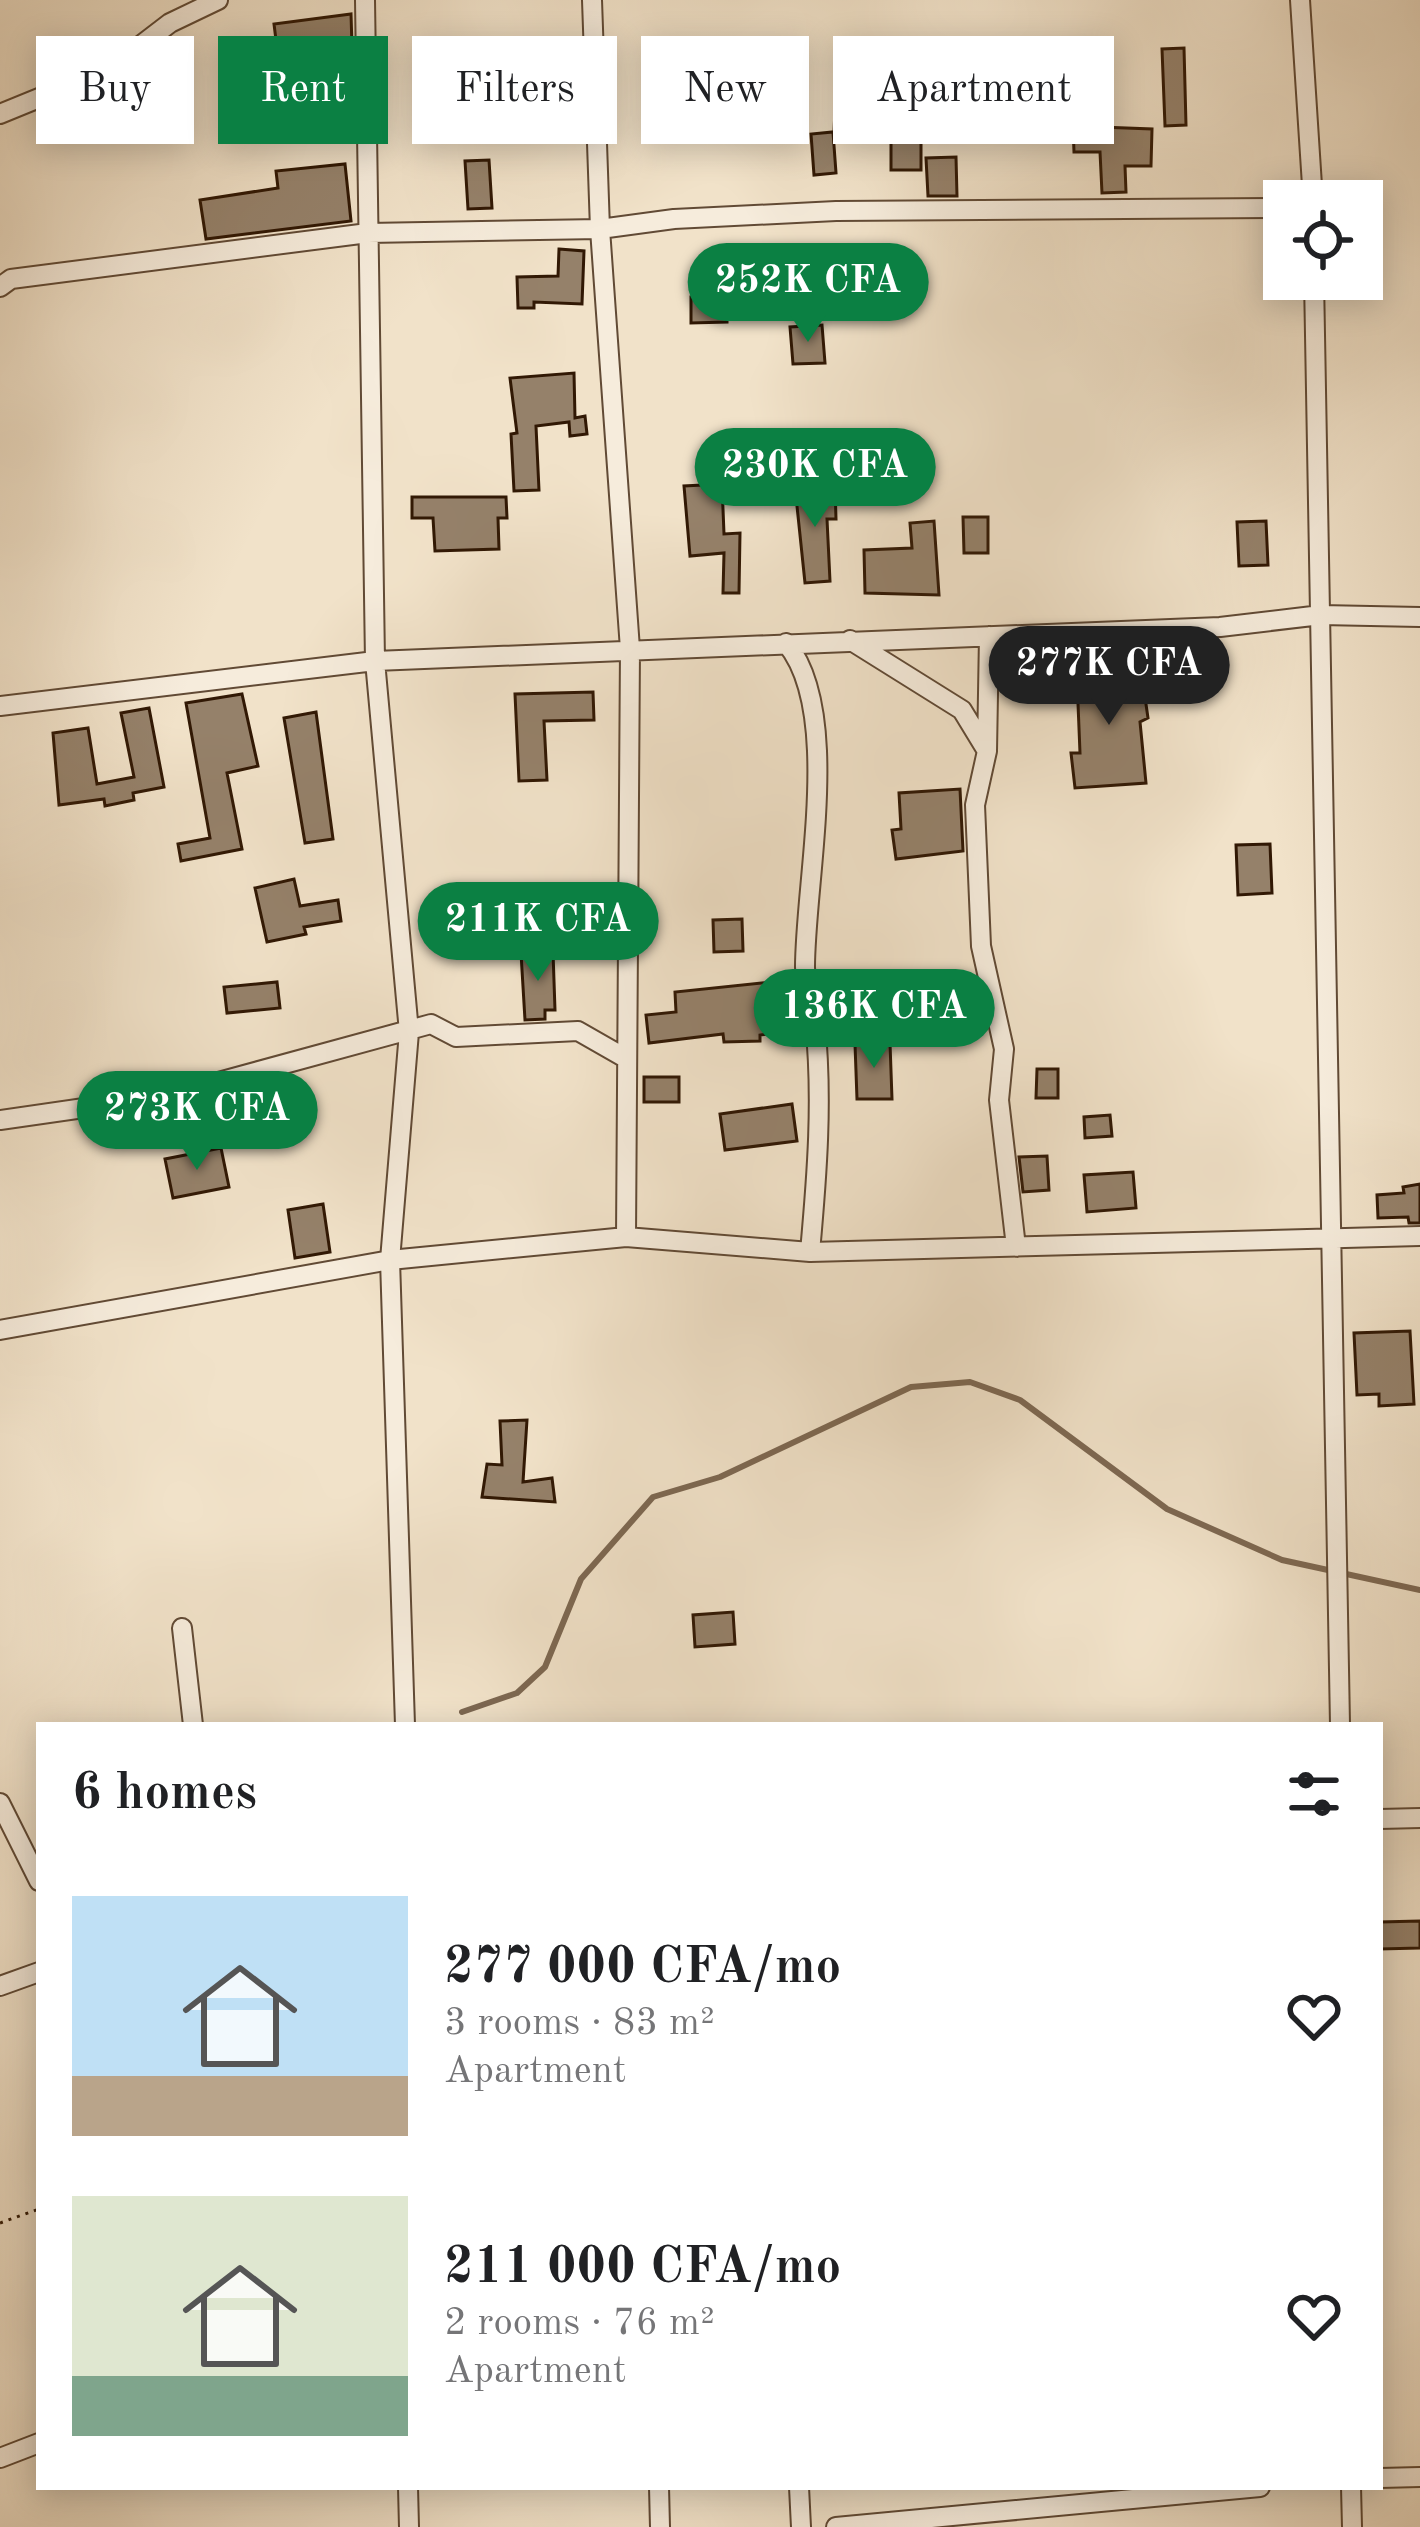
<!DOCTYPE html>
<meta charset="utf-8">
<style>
body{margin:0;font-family:"Old Standard TT",serif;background:#f2f2f2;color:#202124;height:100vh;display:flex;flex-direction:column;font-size:45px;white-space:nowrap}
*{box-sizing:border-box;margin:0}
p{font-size:39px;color:#757577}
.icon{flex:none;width:66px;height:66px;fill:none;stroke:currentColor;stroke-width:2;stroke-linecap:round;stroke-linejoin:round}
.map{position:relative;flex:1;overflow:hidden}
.sheet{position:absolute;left:36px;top:1722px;width:1347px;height:768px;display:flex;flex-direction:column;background:#fff;border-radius:0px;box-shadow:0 6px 30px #0003}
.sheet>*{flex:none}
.top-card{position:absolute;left:36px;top:36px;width:1350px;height:108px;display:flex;gap:24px}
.fabs{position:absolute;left:1263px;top:180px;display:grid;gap:24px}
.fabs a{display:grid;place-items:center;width:120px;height:120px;border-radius:0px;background:#fff;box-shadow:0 6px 30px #0003;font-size:60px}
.price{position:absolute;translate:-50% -102px;padding:0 27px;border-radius:42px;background:#0b8043;color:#fff;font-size:39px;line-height:78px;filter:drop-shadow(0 3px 6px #0008)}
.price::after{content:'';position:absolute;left:50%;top:72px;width:36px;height:27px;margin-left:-18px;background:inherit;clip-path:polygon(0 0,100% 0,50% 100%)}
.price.selected{background:#222;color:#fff}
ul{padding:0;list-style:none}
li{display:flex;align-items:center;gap:36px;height:300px;padding:0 36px}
li span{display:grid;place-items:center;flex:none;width:336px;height:240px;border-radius:0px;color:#555}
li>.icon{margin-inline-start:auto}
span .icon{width:144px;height:144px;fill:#fffc;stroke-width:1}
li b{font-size:51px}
h2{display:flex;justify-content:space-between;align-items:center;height:144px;padding:0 36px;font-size:51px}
.pill{padding:0 42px;border-radius:0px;background:#fff;box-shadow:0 6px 30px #0003;font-size:42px;line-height:108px}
.pill.selected{background:#0b8043;color:#fff}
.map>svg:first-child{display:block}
</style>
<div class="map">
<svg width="1420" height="2527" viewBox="0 0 1420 2527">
<rect width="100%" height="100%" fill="#f1e2c9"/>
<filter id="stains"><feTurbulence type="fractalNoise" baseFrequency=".00167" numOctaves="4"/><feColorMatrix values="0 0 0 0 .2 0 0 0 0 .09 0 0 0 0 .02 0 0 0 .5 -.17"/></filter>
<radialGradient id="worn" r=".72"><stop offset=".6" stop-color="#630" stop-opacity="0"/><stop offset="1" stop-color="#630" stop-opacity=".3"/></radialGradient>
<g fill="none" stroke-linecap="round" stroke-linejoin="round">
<path stroke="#7d6852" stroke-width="6" d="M462,1712L517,1693L545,1667L581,1579L653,1497L720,1477L911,1387L970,1382L1020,1400L1167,1509L1282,1560L1420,1590"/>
</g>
<path fill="#95816a" stroke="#311804" stroke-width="3" d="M351,14L352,46L278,56L274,24Z
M1184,48L1186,125L1165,126L1162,49Z
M837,59L859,60L856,134L834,133Z
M546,63L547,85L500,87L499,65Z
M162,94L164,120L109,124L106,99Z
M1073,126L1152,129L1151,166H1125L1126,192L1102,193L1100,152H1074Z
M833,132L836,173L814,175L811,134Z
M891,132L921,133V170H891Z
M956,157L957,196H928L926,158Z
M489,160L492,208L468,209L465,161Z
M345,164L351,221L206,239L200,200L278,188L276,171Z
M559,249L584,251L582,304L534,302V308H518L517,277L558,276Z
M727,296V322L691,323V297Z
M822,325L825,363L793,364L790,327Z
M574,373L575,418L585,416L587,434L570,436L569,422L536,426L539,490L514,491L511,434L517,433L510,378Z
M722,484L724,534L740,533L739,593H723L724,553L690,556L684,486Z
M835,486L836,519H827L830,581L805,583L795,487Z
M412,497H506L507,518H498L499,549L435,551L433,518H412Z
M963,517H988V553H964Z
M934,521L939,595L865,593L864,550L912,548L910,523Z
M1266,521L1268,565L1239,566L1237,522Z
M1076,654L1096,655L1095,692L1129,689L1124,659L1139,656L1148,718L1140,722L1146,783L1075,788L1071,753H1080Z
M593,692L594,720L544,721L547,780L519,781L515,694Z
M242,694L258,766L227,773L242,849L181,861L178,844L210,838L186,703Z
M149,708L164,787L133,793L134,800L105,806L104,799L59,805L53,733L88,728L97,784L134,777L121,713Z
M316,712L333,839L305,843L284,718Z
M960,789L963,851L896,859L892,830L901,829L899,793Z
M1270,844L1272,893L1238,895L1236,845Z
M294,879L300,906L338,900L341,921L304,927L306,934L267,942L255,888Z
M742,919L743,951L714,952L713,920Z
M508,929L511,951L478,956L475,934Z
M553,952L555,1010H545V1019L525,1020L521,953Z
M854,978L858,1018L829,1020L825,980Z
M791,980L796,1031L760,1035V1041L724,1042L723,1034L649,1043L646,1015L676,1012L675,992Z
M277,982L280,1008L227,1013L224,987Z
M890,1043L892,1099H857L855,1044Z
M1037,1069H1058V1098H1036Z
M644,1077H679V1102H644Z
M792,1104L797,1141L725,1150L720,1114Z
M1110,1115L1112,1136L1085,1138L1084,1117Z
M221,1148L229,1187L173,1198L165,1159Z
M1047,1156L1049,1190L1023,1192L1019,1157Z
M1133,1172L1136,1208L1087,1212L1084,1175Z
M1420,1184V1223H1409L1408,1217L1378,1218L1377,1195L1404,1193L1403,1187Z
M323,1204L330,1252L295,1258L288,1210Z
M1410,1331L1414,1404L1379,1406V1394L1357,1395L1354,1333Z
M527,1420L523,1482L552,1478L555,1502L482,1497L487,1464L502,1465L500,1421Z
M733,1612L735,1644L695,1647L693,1615Z
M1420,1921V1948L1380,1949V1922Z"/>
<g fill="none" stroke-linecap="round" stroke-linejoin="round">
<defs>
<path id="street" d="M365,0L375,661L409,1032L390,1260L405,1725
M592,0L600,229L630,649L626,1237
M1300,0L1313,201
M0,114L110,69L170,23L218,0
M1314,279L1340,1725
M0,287L11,279L368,233L600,229L674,219L836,211L1284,208
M989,636L987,751L975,805L981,946L1004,1049L999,1100L1016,1247
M850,640L962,710L987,751
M786,643C843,711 805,880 805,967C805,985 814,1004 815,1022C823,1099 817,1175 810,1252
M0,706L375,661L1220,627L1321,615L1420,617
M0,1120L167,1096L431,1024L456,1037L578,1031L627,1059
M0,1330L390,1260L626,1237L810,1252L1420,1236
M182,1628L193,1725
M0,1803L39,1881
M1380,1819L1420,1818
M0,1986L39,1972
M0,2458L39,2443
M1380,2478L1420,2477
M408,2487L409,2527
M659,2487L660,2527
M799,2487L801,2527
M1351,2487L1352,2527
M836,2527L1260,2487"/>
</defs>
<use href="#street" stroke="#614a35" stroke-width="22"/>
<path stroke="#311804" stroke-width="3" stroke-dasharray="3 6" stroke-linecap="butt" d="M0,2223L39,2209"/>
<use href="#street" stroke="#f6ecdc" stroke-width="18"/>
</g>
<rect width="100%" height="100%" filter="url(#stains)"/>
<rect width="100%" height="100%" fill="url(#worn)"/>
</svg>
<div class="fabs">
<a><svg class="icon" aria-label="locate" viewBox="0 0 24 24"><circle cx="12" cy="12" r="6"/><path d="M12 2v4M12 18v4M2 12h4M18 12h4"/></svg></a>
</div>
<b class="price" style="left:808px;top:345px">252K CFA</b>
<b class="price" style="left:815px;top:530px">230K CFA</b>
<b class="price selected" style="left:1109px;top:728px">277K CFA</b>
<b class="price" style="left:538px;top:984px">211K CFA</b>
<b class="price" style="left:874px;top:1071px">136K CFA</b>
<b class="price" style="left:197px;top:1173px">273K CFA</b>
<div class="top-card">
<a class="pill">Buy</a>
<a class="pill selected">Rent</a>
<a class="pill">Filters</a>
<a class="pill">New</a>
<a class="pill">Apartment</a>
</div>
<section class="sheet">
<h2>6 homes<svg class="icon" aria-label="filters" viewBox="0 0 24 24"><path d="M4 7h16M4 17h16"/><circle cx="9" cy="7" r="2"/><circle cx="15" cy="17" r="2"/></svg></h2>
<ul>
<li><span style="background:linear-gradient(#bfe0f5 75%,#b9a48a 0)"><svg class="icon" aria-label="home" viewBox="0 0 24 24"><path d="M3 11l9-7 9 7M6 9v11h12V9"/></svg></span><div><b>277 000 CFA/mo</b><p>3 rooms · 83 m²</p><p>Apartment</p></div><svg class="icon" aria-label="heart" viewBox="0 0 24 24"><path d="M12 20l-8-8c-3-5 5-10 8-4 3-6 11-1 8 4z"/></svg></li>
<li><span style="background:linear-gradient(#dfe7d0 75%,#7fa58c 0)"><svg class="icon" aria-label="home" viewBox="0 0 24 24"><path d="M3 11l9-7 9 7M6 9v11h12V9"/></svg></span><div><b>211 000 CFA/mo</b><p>2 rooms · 76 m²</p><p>Apartment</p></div><svg class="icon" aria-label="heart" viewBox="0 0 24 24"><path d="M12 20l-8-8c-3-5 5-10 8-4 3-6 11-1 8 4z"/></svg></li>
</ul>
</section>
</div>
